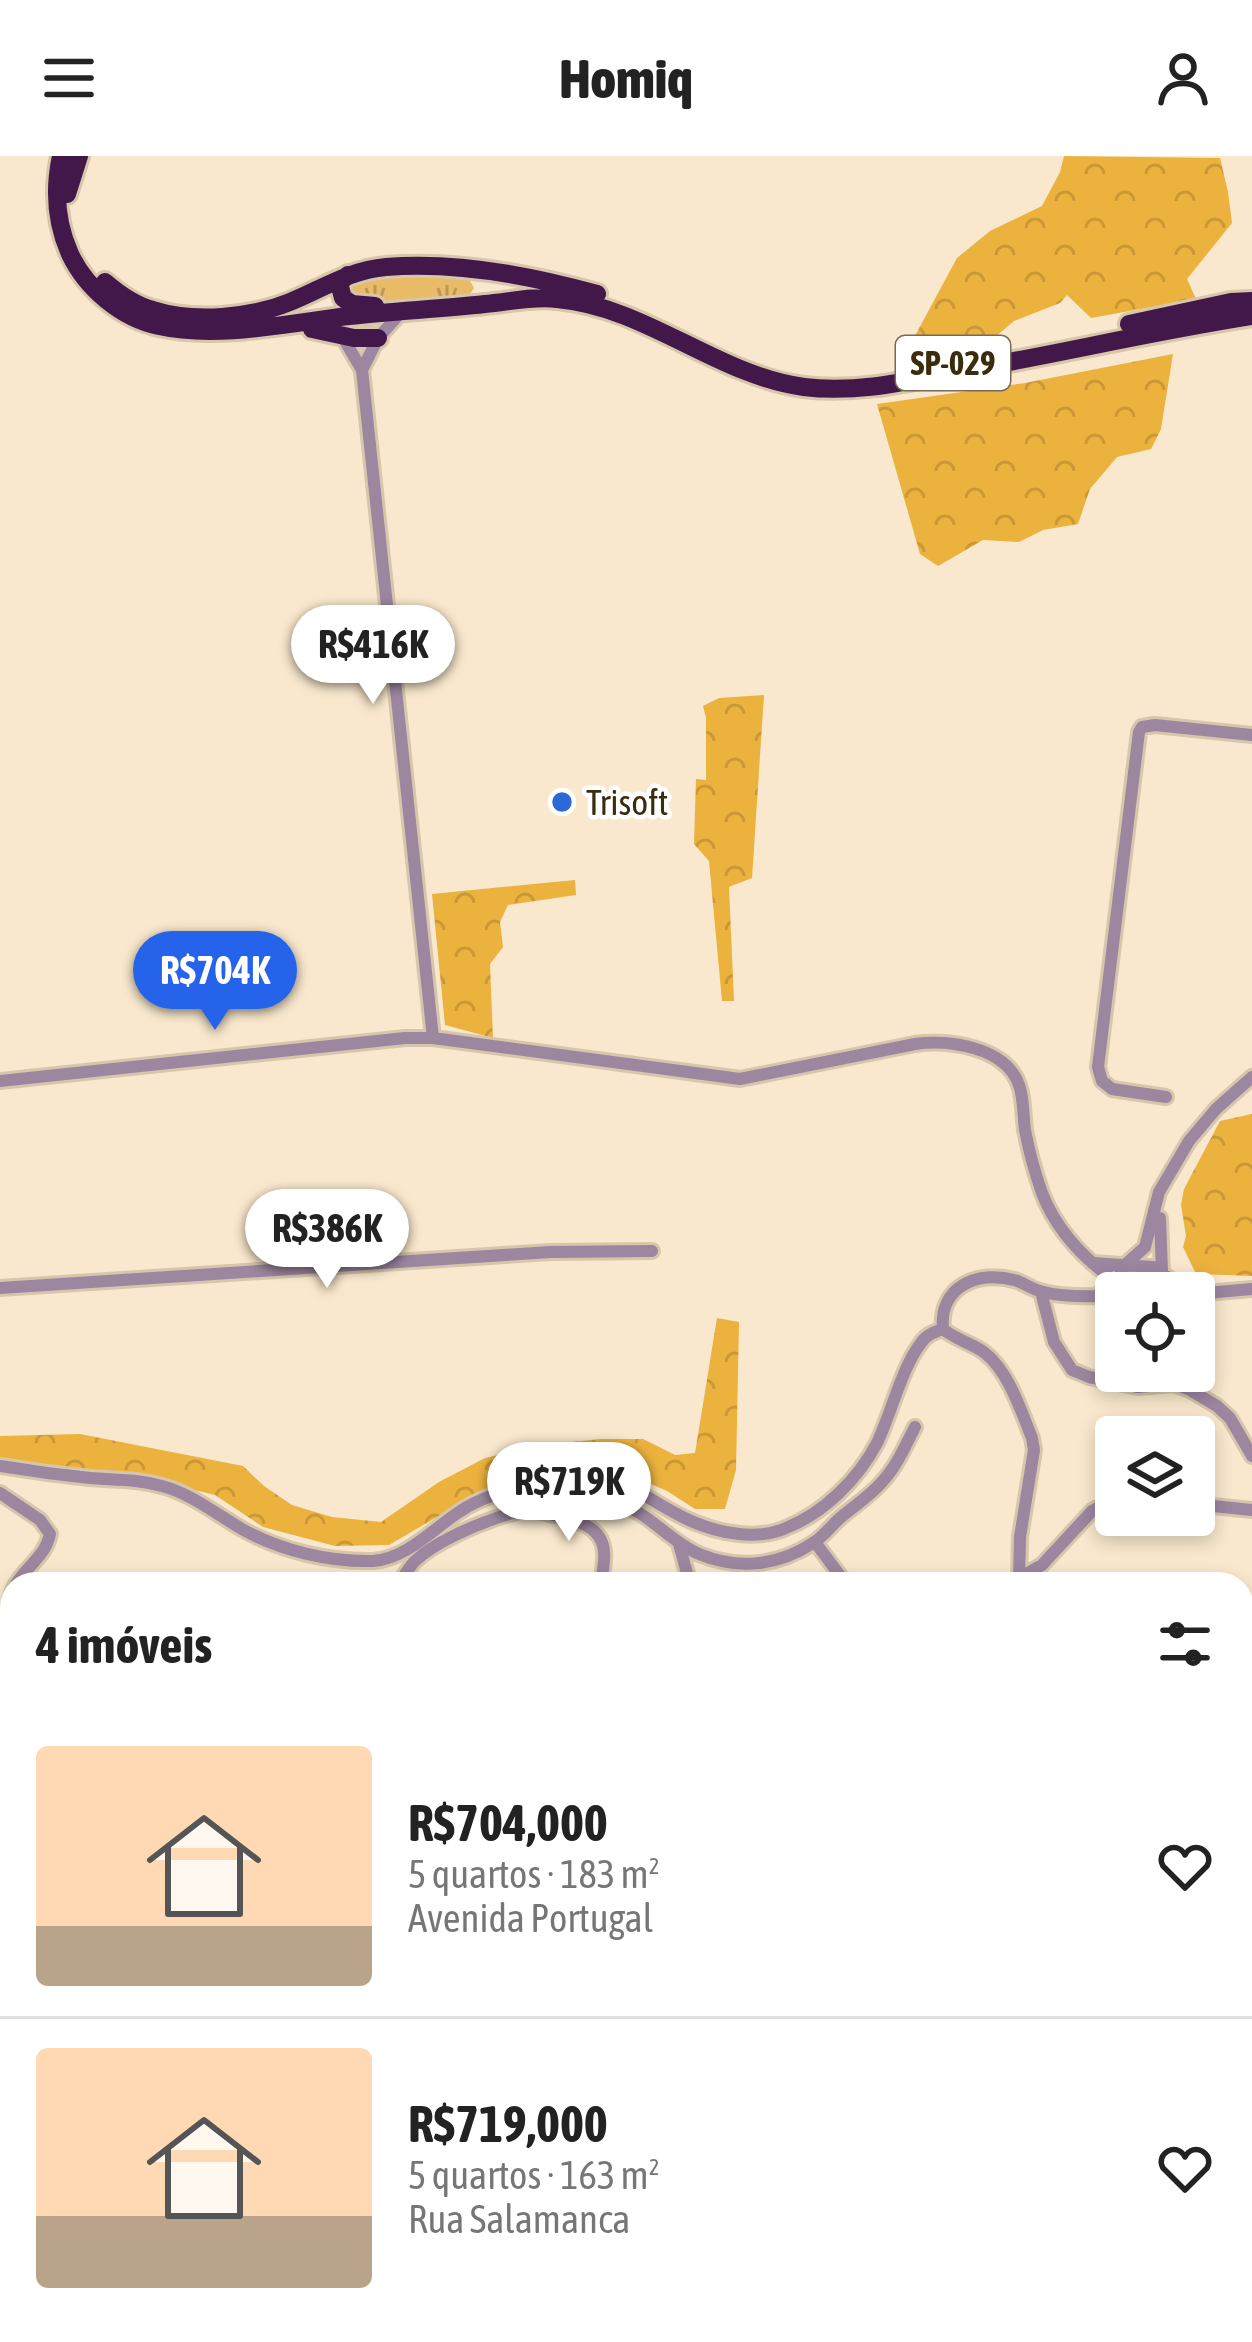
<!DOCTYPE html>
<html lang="pt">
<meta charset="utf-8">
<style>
body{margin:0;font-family:"Asap Condensed",sans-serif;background:#f6f6f6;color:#222;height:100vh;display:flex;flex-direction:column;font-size:45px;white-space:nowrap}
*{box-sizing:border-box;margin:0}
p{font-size:39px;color:#767676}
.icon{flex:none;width:66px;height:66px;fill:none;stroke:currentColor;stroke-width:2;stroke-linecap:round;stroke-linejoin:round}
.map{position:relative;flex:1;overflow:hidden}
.drawer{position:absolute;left:0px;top:1416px;width:1254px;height:771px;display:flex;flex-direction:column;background:#fff;border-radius:36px 36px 0 0;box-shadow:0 6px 18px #0003}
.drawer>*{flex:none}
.controls{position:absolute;left:1095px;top:1116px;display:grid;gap:24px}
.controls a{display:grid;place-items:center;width:120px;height:120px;border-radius:12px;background:#fff;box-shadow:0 6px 18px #0003;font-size:60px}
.price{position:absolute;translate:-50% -102px;padding:0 27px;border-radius:42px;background:#fff;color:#222;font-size:39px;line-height:78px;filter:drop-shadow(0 3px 6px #0008)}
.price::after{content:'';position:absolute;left:50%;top:72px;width:36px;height:27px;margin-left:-18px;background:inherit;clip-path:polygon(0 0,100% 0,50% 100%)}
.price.current{background:#2563eb;color:#fff}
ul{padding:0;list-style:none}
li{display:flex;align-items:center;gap:36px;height:300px;padding:0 36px}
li+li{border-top:3px solid #e0e0e0}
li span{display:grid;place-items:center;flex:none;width:336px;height:240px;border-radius:12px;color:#555}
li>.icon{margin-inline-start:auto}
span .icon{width:144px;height:144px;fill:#fffc;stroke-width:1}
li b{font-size:51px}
h2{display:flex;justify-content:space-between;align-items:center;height:144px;padding:0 36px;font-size:51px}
header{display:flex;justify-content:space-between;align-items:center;height:156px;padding:0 36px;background:#fff;font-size:54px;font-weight:800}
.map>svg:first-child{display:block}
</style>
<header><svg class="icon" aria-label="menu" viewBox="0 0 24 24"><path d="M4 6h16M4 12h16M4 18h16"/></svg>Homiq<svg class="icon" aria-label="person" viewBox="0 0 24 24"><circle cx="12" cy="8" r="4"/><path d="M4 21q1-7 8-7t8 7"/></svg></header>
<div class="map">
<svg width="1252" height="2186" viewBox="0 0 1252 2186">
<defs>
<pattern id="grass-tufts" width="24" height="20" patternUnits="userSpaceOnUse" patternTransform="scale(3)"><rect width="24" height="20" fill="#e9bb67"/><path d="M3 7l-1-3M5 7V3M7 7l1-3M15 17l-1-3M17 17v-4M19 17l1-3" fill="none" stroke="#be9853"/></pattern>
<pattern id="forest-crowns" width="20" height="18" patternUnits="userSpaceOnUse" patternTransform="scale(3)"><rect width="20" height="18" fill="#ebb23e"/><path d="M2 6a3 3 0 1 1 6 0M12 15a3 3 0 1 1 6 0" fill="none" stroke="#ca9935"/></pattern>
<pattern id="water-waves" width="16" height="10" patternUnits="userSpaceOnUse" patternTransform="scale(3)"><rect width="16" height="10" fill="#f4c2c0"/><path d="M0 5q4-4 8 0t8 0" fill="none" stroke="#d2a7a4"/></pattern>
</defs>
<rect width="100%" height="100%" fill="#f9e8cd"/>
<path fill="url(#grass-tufts)" d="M401,117L468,121L474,132L470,138L459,142C428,143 374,154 349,135L353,124Z"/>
<path fill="url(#forest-crowns)" d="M1064,0L1220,2L1228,36L1232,67L1187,123L1196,143L1091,162L1067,139L1060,147L1014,165L988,187L910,189L957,102L990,75L1042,50L1060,16Z
M1173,198L1161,273L1151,293L1117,301L1090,333L1078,368L1043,374L1019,386L983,384L938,410L920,398L877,248L1025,227Z
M764,539L752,722L729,731L734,845H722L709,705L694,688L696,623L706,624V562L703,550L719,542Z
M575,724L576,739L508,749L500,766L503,791L490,808L493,882L445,869L432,738Z
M1252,958V1120L1196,1118L1183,1091L1186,1080L1181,1049L1184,1033L1220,965Z
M717,1162L739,1166L736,1314L725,1353H695L667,1335L633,1320L541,1318L506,1327L468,1343L389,1389L335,1390L263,1371L215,1339L141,1321L63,1313L0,1301V1280L80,1278L243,1310L264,1330L292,1349L332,1361L381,1366L439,1326L485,1302L541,1289L601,1283H643L675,1299L695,1297Z
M1242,1928L1252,1930V2186H1233L1228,2175H1242Z
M889,2175H1003L1009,2186H858Z"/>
<path fill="url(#water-waves)" d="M0,1600L12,1606V1741L5,1744L0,1769Z"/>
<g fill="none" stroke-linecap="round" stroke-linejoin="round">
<defs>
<path id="minor" d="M342,180L362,214L433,882
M362,214L378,182L396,162
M0,925L405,882H433L740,923L915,888C948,883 1006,891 1019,929C1024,943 1023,959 1025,974C1029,995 1035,1017 1042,1037C1059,1081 1094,1113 1134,1137
M1166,941L1112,933L1102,925L1098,911L1139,576L1142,571L1155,569L1252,579
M1092,1107L1153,1111L1190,1137
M0,1132L550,1096L652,1095
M1041,1136L1054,1186L1072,1214L1089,1221L1138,1231L1174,1228L1190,1234L1217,1250L1230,1262L1252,1300
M1142,1137L1155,1131L1162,1116L1160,1062
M1194,1138L1252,1133
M1096,1140L1116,1125L1126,1108L1145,1091L1159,1036L1189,985L1216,953L1252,921
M943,1173C956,1184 972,1187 985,1197C1009,1216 1021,1255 1032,1282L1034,1294L1020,1381L1019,1423
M943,1173C939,1131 977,1114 1014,1124C1023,1126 1031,1133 1040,1135C1063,1142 1092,1140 1116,1140
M0,1310C30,1315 60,1319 90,1322C115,1324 138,1323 162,1330C192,1338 216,1358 242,1373C281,1395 329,1406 373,1405C406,1403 433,1373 459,1356C492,1333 558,1320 598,1323C632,1326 659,1351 689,1364C717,1377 757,1385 786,1372C824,1357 858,1323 877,1287C891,1258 902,1211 921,1187C926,1179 934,1176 943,1173
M0,1337L40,1364L50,1378C43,1413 0,1418 12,1467
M1194,1348L1252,1354
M538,1355C562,1362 602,1364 604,1396C605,1406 602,1418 601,1428
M815,1386L841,1421L851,1428
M679,1388L690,1428
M399,1428C404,1420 408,1412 415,1405C452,1370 563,1334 613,1346C647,1353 668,1385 699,1398C738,1414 778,1410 813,1387C823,1381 831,1370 840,1362C854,1350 870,1340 882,1326C897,1310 905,1290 915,1271
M1009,1428L1042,1409L1092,1355L1116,1342
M0,1587L12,1594
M1242,1611L1252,1617
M1242,1714L1252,1704
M103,2175L105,2186
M734,2175L738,2186
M173,2186L175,2175
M312,2186L319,2175
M425,2186L430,2175"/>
<path id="highway" d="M61,0C54,33 56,67 70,98C86,132 121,162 159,170C217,183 290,167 349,160C394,155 439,153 485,148C509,146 533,140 557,143C647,151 716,219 804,231C858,238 913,224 966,214C1062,197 1156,175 1252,160
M67,38L79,0
M348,119L339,127L343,142L352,148L375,150
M105,126C119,138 134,149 153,154C194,167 251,162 290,146C322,133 350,114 386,111C456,105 529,119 597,138
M1129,168L1231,146L1252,145
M312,173L354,182H378"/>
</defs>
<use href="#minor" stroke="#d7c6ab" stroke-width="18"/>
<use href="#highway" stroke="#d7c6ab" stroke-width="24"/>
<use href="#minor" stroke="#9c86a0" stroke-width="12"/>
<use href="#highway" stroke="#42174a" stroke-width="18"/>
</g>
<circle fill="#2c68d6" stroke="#fff" stroke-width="4.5" cx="562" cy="646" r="12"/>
<g text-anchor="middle" stroke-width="9" stroke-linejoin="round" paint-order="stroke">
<rect fill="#fff" stroke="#766b56" stroke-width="3" x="896" y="180" width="114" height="54" rx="9"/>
<g font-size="33" font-weight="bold" fill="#3c2c0e">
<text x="953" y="219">SP-029</text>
</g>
<g font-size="36" fill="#3c2c0e" stroke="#fff" text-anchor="start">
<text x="586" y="659">Trisoft</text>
</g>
</g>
</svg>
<div class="controls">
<a><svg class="icon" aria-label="locate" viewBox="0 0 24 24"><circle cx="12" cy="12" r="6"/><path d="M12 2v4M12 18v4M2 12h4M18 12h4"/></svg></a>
<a><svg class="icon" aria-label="layers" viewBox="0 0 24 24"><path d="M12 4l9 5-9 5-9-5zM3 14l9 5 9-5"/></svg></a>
</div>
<b class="price" style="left:373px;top:551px">R$416K</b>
<b class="price current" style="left:215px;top:877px">R$704K</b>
<b class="price" style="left:327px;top:1135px">R$386K</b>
<b class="price" style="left:569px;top:1388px">R$719K</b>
<section class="drawer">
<h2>4 imóveis<svg class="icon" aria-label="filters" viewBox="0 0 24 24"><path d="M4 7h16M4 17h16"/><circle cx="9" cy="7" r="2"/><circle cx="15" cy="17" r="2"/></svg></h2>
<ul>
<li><span style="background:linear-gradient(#ffd9b3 75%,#b9a48a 0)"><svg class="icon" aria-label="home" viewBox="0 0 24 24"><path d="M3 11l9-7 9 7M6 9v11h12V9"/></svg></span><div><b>R$704,000</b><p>5 quartos · 183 m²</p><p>Avenida Portugal</p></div><svg class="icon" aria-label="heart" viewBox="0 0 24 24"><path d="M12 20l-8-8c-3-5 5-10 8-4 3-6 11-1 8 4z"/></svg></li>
<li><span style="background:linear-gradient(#ffd9b3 70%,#b9a48a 0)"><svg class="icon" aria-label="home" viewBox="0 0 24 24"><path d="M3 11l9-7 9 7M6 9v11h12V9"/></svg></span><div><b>R$719,000</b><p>5 quartos · 163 m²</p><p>Rua Salamanca</p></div><svg class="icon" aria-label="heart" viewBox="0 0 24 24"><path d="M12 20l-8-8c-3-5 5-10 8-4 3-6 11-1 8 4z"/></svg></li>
</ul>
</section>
</div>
